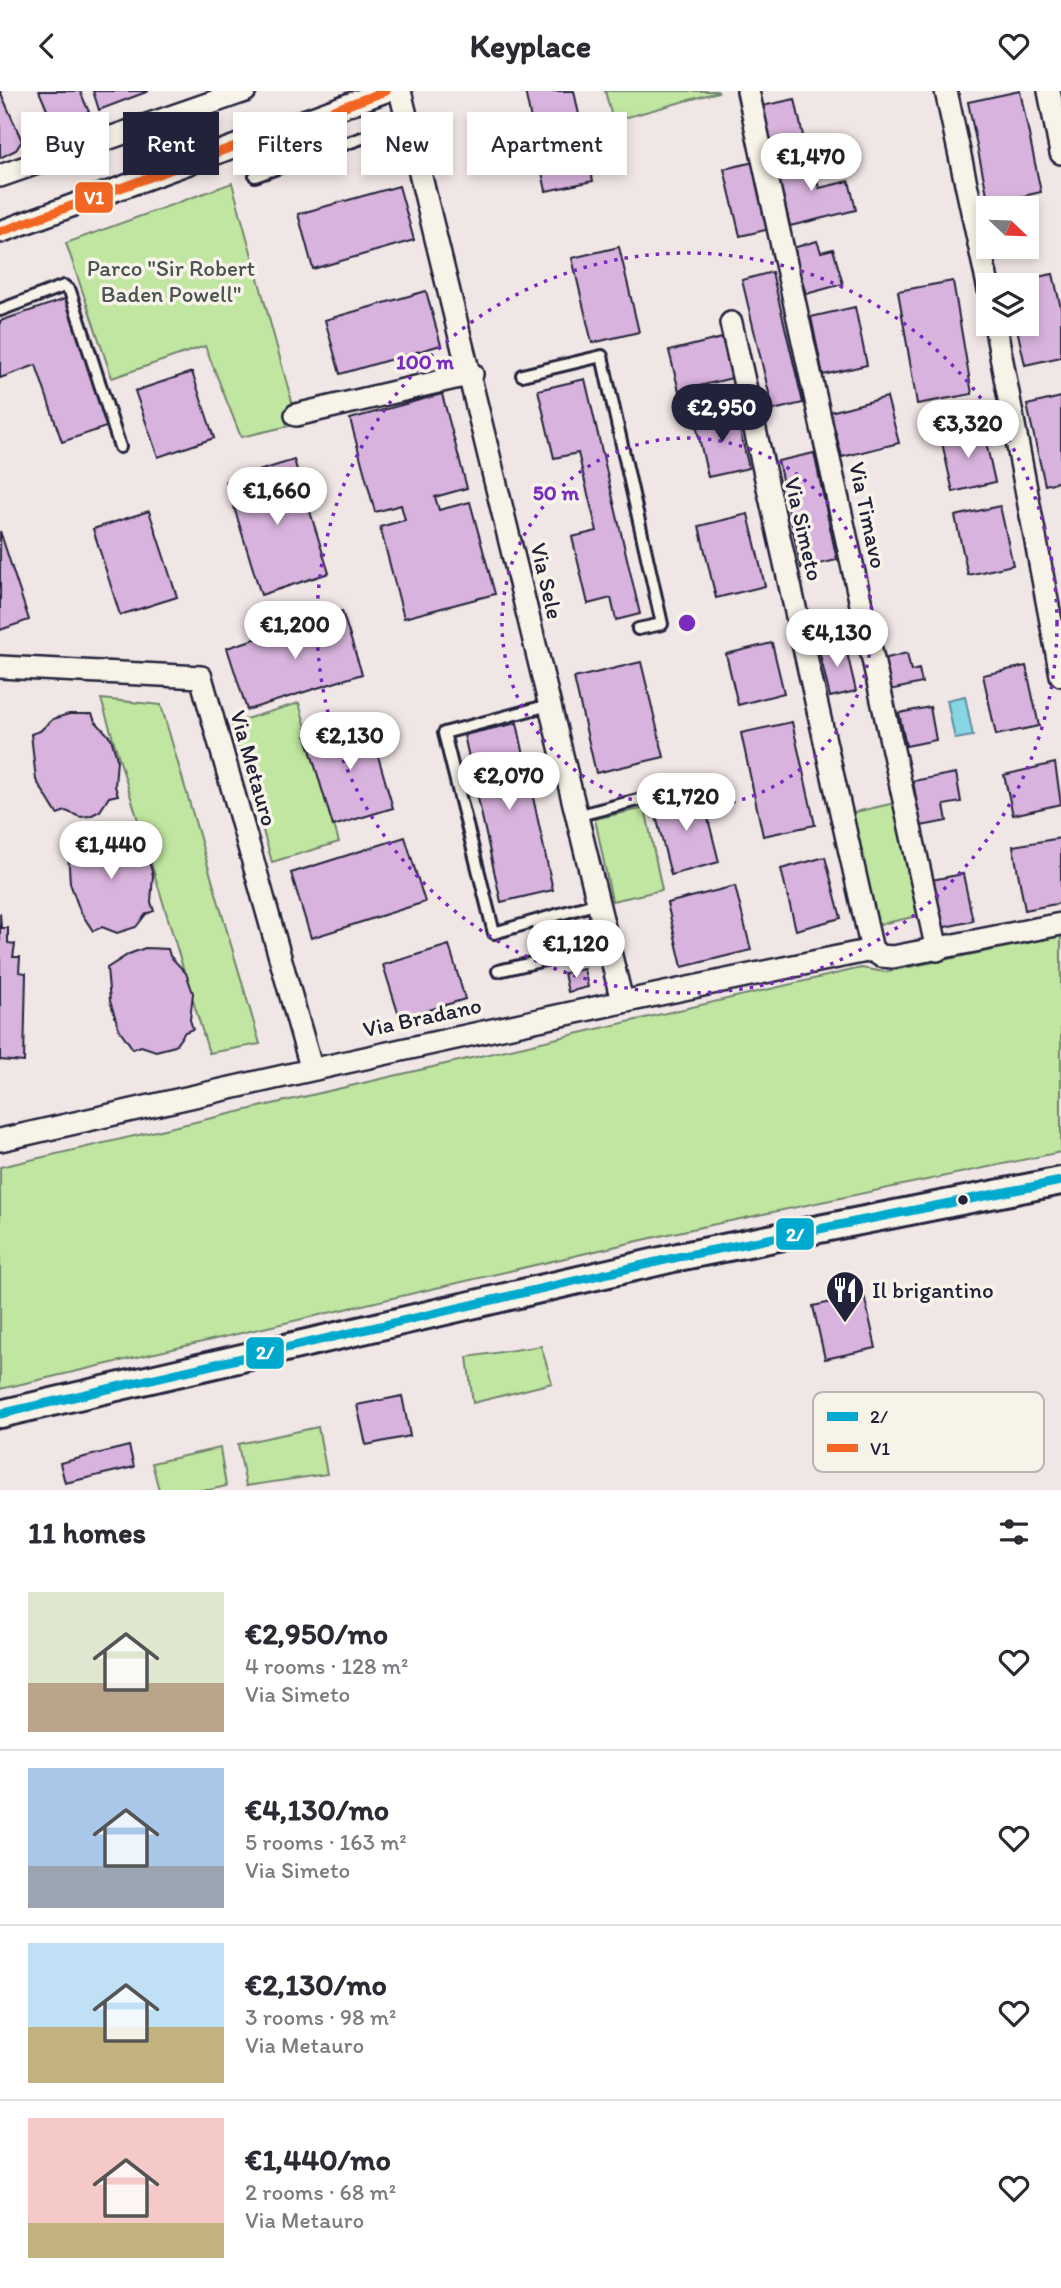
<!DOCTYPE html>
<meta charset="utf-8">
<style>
body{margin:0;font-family:Itim,sans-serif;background:#f7f7f7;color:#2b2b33;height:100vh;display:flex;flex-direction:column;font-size:26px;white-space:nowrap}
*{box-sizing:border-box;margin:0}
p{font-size:23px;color:#7c7c81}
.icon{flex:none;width:38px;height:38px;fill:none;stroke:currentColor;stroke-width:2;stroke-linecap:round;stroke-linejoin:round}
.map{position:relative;height:1399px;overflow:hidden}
.drawer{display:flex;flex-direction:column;background:#fff;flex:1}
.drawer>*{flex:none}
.guide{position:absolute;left:21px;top:21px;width:700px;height:63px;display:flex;gap:14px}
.needle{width:46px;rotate:113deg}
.controls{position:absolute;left:976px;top:105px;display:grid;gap:14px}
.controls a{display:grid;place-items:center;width:63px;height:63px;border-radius:0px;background:#fff;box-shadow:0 4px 10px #0003;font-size:35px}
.price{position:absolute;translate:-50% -60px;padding:0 16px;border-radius:24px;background:#fff;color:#222;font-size:23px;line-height:46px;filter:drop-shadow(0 2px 4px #0008)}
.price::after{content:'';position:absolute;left:50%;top:42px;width:21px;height:16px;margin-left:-10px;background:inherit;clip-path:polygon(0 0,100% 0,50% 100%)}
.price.selected{background:#22223b;color:#fff}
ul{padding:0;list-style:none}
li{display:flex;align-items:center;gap:21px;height:175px;padding:0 28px}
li+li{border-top:2px solid #e1e1e2}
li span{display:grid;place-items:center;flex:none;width:196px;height:140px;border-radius:0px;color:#555}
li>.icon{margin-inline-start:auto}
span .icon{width:84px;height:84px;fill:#fffc;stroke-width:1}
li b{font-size:30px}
h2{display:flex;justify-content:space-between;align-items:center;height:84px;padding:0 28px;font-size:30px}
.chip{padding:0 24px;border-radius:0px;background:#fff;box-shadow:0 4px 10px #0003;font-size:24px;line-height:63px}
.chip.selected{background:#22223b;color:#fff}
header{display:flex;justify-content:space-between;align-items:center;height:91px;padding:0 28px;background:#fff;font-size:32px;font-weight:700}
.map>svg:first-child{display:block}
</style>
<header><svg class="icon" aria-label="back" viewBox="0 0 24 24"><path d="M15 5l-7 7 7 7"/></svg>Keyplace<svg class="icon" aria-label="heart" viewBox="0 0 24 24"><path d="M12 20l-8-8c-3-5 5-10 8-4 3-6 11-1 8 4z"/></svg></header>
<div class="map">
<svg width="1061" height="1399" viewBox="0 0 1061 1399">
<rect width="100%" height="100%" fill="#f1e6e6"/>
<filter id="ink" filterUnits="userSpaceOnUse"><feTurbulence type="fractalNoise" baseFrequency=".0143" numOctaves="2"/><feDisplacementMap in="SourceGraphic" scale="14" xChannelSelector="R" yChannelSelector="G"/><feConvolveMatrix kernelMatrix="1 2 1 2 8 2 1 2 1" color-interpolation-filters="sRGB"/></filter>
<g filter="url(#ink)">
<path fill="#c0e6a1" stroke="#71846e" stroke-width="2" d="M605,0H717L718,1L613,30Z
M232,92L298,333L241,346L205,255L112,287L66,152Z
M101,608L161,614L260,953L209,962Z
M299,612L339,751L272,771L232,632Z
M899,711L923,824L876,834L851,722Z
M645,717L662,799L612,810L595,728Z
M1061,845V1061L673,1142L0,1298V1076L861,877L885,881Z
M541,1255L552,1292L473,1312L467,1266Z
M318,1336L327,1383L246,1395L238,1353Z
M220,1357L226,1395L209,1399H159L152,1372Z"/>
<path fill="#87d6e4" stroke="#5f8ea0" stroke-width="2" d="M965,605L973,645L955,648L947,609Z"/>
<path fill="#d8b3dd" stroke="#22223b" stroke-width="2" d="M0,0L22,50L16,59L0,67Z
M39,0H80L89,21L54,35Z
M93,0H149L99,19Z
M525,0H574L593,90L546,100Z
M1020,0L1041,101L989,113L968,11Z
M795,8L805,54L771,61L762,15Z
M810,63L819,97L849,90L856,119L790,135L775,72Z
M754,71L770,138L740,145L724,78Z
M399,95L414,149L313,178L298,123Z
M817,150L821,161L833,158L843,193L806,203L793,157Z
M619,156L639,241L592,252L572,167Z
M772,181L803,312L773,319L742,189Z
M1053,183L1061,217V266L1025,274L1016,233H1027V194L1008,192Z
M953,190L972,303L917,313L898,200Z
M426,200L441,254L340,283L325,229Z
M65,208L109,335L62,351L36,274L0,287V230Z
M855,216L867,274L823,284L811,226Z
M722,247L732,287L679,300L669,260Z
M192,281L214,347L158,366L135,300Z
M585,288L640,523L616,529L611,507L588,513L572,446L597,440L578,362L554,367L538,299Z
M442,303L467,397L435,406L439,419L470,411L495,503L404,527L380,436L405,429L401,414L375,421L350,328Z
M887,306L899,352L842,366L830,321Z
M1061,306V390L1045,394L1027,314Z
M735,319L749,377L708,386L695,329Z
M983,338L995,391L953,401L941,347Z
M814,362L837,469L801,477L778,370Z
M294,369L329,482L261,504L226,390Z
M1000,415L1013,474L968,484L955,425Z
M149,420L177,506L120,524L93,438Z
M748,423L765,495L716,507L699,435Z
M0,440L29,529L0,539Z
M342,520L362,583L247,619L227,557Z
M844,549L856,600L830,606L818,555Z
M772,552L784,602L738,614L726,563Z
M907,562L911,580L919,578L922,592L890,599L883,568Z
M641,571L664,666L596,682L574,587Z
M1026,575L1039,635L996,644L983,584Z
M930,616L936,649L906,655L899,622Z
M69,623H92L95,630L111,647L117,668L115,695L118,704L109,706L100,720L90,725L80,726L66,720L57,723L36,689L31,643L40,640L53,628Z
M367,627L393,717L333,735L306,645Z
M792,631L815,734L763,745L741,642Z
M517,632L553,799L501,811L464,644Z
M1055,672L1061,713L1013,724L1004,684Z
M956,682L961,711L944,714L947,730L921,735L913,690Z
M701,700L719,771L671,784L653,713Z
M106,739H129L131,747L147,764L153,784L151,811L154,820L146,823L136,836L117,842L102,836L93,840L80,820L70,792L68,759L90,744Z
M405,746L425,811L311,847L291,782Z
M1061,747V812L1025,819L1013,755Z
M825,766L841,827L796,839L781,778Z
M963,783L973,830L936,838L926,790Z
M735,795L751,859L682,876L667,812Z
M0,822L1,837H8V852L15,853L13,866H20L19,881L26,882L24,971L0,969Z
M449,854L465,908L400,928L383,874Z
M145,857L168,858L170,865L186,882L193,902L190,929L193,938L185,941L175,955L156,960L141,955L133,958L119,938L110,910L107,877L129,863Z
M584,878L588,896L568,901L564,882Z
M864,1204L876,1257L825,1268L813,1215Z
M402,1305L410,1345L366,1354L357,1314Z
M129,1355L134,1376L65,1392L60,1372Z"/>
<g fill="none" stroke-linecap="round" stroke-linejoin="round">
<defs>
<path id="service" d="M255,85L407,31
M0,219L64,195L70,200L120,356
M522,284L602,265L662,533L638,538
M549,614L444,642L494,842L598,812
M576,725L711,690L716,718
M498,880L608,854"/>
<path id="minor" d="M400,0L622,910
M748,0L937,859
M946,0L989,199
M1049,0L1061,62
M0,85L245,0
M0,141L386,0
M731,232L872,859
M995,233L1061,584
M296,324L472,283
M0,576L201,586L311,976
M0,1049C290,983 580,918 872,859L881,865L893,866L1061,833"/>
<path id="tertiary" d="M0,1323L678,1166L1061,1090"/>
</defs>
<use href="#service" stroke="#22223b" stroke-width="16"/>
<use href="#minor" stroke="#22223b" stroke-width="26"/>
<use href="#tertiary" stroke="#22223b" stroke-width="32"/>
<use href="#service" stroke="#f7f3e8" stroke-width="10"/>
<use href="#minor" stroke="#f7f3e8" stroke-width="21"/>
<use href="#tertiary" stroke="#f7f3e8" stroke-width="26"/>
<defs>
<path id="bus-1" d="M0,1323L678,1166L1061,1090"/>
<path id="bus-2" d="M0,141L386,0"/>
</defs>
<use href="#bus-1" stroke="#f7f3e8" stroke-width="14"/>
<use href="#bus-2" stroke="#f7f3e8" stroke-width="14"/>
<use href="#bus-1" stroke="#00a9ce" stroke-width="9"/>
<use href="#bus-2" stroke="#f26522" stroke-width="9"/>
</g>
</g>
<g fill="none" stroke="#7b2cbf" stroke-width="3.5" stroke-dasharray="3.5 7">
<circle cx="687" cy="532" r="185"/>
<circle cx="687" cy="532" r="370"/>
</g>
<defs>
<symbol id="restaurant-pin" viewBox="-11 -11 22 30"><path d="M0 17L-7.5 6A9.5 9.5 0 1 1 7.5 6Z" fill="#22223b" stroke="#f7f3e8"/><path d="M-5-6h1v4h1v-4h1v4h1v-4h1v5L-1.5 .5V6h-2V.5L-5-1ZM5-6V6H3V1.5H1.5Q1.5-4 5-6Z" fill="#fff"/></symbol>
</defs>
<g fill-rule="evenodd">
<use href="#restaurant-pin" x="823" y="1177" width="44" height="60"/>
</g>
<circle fill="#22223b" stroke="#f7f3e8" stroke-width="2.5" cx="963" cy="1109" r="6"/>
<g text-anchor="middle" stroke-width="7" stroke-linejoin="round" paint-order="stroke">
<g font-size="23" fill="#4a5354" stroke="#f7f3e8">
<text x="171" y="185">Parco "Sir Robert<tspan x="171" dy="26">Baden Powell"</tspan></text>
</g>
<g font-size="23" fill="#22223b" stroke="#f7f3e8">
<text transform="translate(868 424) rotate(78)" y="8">Via Timavo</text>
<text transform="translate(804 438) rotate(77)" y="8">Via Simeto</text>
<text transform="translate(547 490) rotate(77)" y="8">Via Sele</text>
<text transform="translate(254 677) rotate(74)" y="8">Via Metauro</text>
<text transform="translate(422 926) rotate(-12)" y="8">Via Bradano</text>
</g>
<g font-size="23" fill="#22223b" stroke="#f7f3e8" text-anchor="start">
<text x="872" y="1207">Il brigantino</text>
</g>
</g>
<rect x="813" y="1301" width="231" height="80" rx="10" fill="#f7f3e8" stroke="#b7b4b4" stroke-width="2"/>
<rect x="827" y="1321" width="31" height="9" fill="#00a9ce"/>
<rect x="827" y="1353" width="31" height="8" fill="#f26522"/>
<g font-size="19" fill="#22223b">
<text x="870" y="1332">2/</text>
<text x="870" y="1364">V1</text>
</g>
<circle cx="687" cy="532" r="10" fill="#7b2cbf" stroke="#f7f3e8" stroke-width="3.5"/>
<g font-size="21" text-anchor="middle" font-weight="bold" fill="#7b2cbf" stroke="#f7f3e8" stroke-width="7" stroke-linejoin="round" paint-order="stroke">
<text x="425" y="278">100 m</text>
<text x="556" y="409">50 m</text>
</g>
<g stroke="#f7f3e8" stroke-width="2.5">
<rect x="74" y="90" width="40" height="33" rx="7" fill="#f26522"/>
<rect x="775" y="1126" width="40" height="34" rx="7" fill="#00a9ce"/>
<rect x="245" y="1245" width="40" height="34" rx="7" fill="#00a9ce"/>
</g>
<g font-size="19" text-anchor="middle" font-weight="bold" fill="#fff">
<text x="94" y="113">V1</text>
<text x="795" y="1150">2/</text>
<text x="265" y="1268">2/</text>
</g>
</svg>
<div class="controls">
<a><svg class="needle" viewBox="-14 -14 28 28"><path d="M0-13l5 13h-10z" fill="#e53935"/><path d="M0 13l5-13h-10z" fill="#7c7c81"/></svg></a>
<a><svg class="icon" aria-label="layers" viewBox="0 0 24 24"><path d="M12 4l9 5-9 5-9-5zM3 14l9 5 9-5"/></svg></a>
</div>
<b class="price" style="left:811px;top:102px">€1,470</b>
<b class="price selected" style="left:722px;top:353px">€2,950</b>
<b class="price" style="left:968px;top:369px">€3,320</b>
<b class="price" style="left:277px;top:436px">€1,660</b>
<b class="price" style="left:295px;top:570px">€1,200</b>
<b class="price" style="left:837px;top:578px">€4,130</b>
<b class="price" style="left:350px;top:681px">€2,130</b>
<b class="price" style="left:509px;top:721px">€2,070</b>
<b class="price" style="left:686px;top:742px">€1,720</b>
<b class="price" style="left:111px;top:790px">€1,440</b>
<b class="price" style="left:576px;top:889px">€1,120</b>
<div class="guide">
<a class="chip">Buy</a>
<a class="chip selected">Rent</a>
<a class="chip">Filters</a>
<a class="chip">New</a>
<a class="chip">Apartment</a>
</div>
</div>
<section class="drawer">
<h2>11 homes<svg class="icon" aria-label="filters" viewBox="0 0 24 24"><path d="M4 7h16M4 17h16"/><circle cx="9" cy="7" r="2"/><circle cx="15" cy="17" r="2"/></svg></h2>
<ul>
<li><span style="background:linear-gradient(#dfe7d0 65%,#b9a48a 0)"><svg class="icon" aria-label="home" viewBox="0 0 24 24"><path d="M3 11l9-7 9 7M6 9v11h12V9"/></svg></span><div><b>€2,950/mo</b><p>4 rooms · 128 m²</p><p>Via Simeto</p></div><svg class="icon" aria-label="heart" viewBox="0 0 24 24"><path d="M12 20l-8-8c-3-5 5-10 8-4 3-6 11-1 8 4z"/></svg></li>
<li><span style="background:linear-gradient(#a9c7e8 70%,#9aa5b1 0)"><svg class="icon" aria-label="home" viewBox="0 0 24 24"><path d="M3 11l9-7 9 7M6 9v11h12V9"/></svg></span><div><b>€4,130/mo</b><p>5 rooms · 163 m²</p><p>Via Simeto</p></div><svg class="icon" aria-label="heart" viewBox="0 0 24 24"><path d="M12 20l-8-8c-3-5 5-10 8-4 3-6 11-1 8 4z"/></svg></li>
<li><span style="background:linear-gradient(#bfe0f5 60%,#c2b280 0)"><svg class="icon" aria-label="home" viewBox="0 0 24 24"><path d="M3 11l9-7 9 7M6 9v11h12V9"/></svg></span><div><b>€2,130/mo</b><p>3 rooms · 98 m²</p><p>Via Metauro</p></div><svg class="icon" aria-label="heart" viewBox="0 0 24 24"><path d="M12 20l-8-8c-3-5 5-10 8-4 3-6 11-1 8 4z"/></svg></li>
<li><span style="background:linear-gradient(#f6c9c9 75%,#c2b280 0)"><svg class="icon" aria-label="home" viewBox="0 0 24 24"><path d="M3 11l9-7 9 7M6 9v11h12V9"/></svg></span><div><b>€1,440/mo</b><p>2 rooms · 68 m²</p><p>Via Metauro</p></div><svg class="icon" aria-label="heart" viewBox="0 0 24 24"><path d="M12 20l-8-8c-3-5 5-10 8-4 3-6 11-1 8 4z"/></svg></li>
</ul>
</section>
